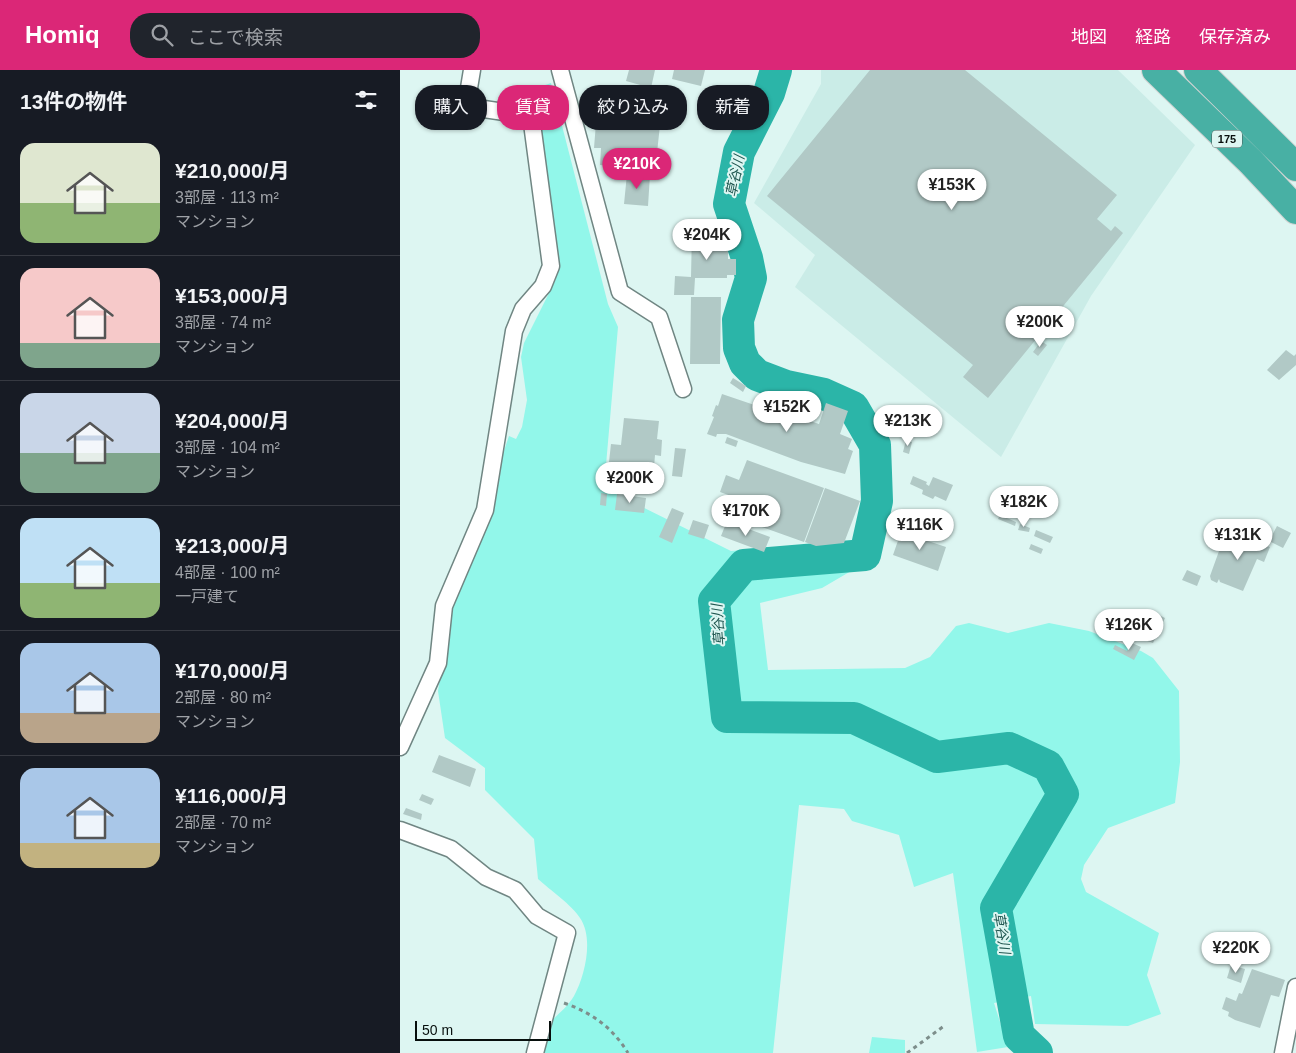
<!DOCTYPE html>
<html lang="ja">
<meta charset="utf-8">
<style>
body{margin:0;font-family:Helvetica,"Noto Sans JP",sans-serif;background:#20242c;color:#f1f3f6;height:100vh;display:flex;flex-direction:column;font-size:19px;white-space:nowrap}
*{box-sizing:border-box;margin:0}
p{font-size:16px;color:#9ea1a6}
.icon{flex:none;width:28px;height:28px;fill:none;stroke:currentColor;stroke-width:2;stroke-linecap:round;stroke-linejoin:round}
.map{position:relative;flex:1;overflow:hidden}
.side{display:flex;flex-direction:column;background:#171b24;width:400px}
.side>*{flex:none}
.guide{position:absolute;left:15px;top:15px;width:475px;height:45px;display:flex;gap:10px}
.scale{position:absolute;left:15px;bottom:12px;width:136px;box-sizing:border-box;padding-left:5px;border:2px solid #070f0d;border-top:0;font-size:14px;line-height:18px;white-space:nowrap;color:#070f0d;-webkit-text-stroke:4px #ddf6f2;paint-order:stroke}
.price{position:absolute;translate:-50% -42px;padding:0 11px;border-radius:18px;background:#fff;color:#222;font-size:16px;line-height:32px;filter:drop-shadow(0 1px 2px #0008)}
.price::after{content:'';position:absolute;left:50%;top:30px;width:15px;height:11px;margin-left:-8px;background:inherit;clip-path:polygon(0 0,100% 0,50% 100%)}
.price.current{background:#db2777;color:#fff}
ul{padding:0;list-style:none}
li{display:flex;align-items:center;gap:15px;height:125px;padding:0 20px}
li+li{border-top:1px solid #363941}
li span{display:grid;place-items:center;flex:none;width:140px;height:100px;border-radius:15px;color:#555}
li>.icon{margin-inline-start:auto}
span .icon{width:60px;height:60px;fill:#fffc;stroke-width:1}
li b{font-size:21px}
h2{display:flex;justify-content:space-between;align-items:center;height:60px;padding:0 20px;font-size:21px}
.chip{padding:0 18px;border-radius:20px;background:#171b24;box-shadow:0 1px 4px #0004;font-size:18px;line-height:45px}
.chip.current{background:#db2777;color:#fff}
header{display:flex;align-items:center;gap:30px;box-sizing:border-box;height:70px;padding:0 25px;background:#db2777;color:#fff}
header strong{font-size:24px}
nav{display:flex;gap:28px;margin-inline-start:auto;font-size:18px}
.search{width:350px;height:45px;background:#20242c;display:flex;align-items:center;gap:12px;box-sizing:border-box;padding:0 18px;border-radius:20px;color:#9ea1a6;font-size:19px}
main{display:flex;flex:1;min-height:0}
.map>svg:first-child{display:block}
</style>
<header>
<strong>Homiq</strong>
<div class="search"><svg class="icon" aria-label="search" viewBox="0 0 24 24"><circle cx="10" cy="10" r="6"/><path d="M15 15l6 6"/></svg>ここで検索</div>
<nav><a>地図</a><a>経路</a><a>保存済み</a></nav>
</header>
<main>
<section class="side">
<h2>13件の物件<svg class="icon" aria-label="filters" viewBox="0 0 24 24"><path d="M4 7h16M4 17h16"/><circle cx="9" cy="7" r="2"/><circle cx="15" cy="17" r="2"/></svg></h2>
<ul>
<li><span style="background:linear-gradient(#dfe7d0 60%,#8fb573 0)"><svg class="icon" aria-label="home" viewBox="0 0 24 24"><path d="M3 11l9-7 9 7M6 9v11h12V9"/></svg></span><div><b>¥210,000/月</b><p>3部屋 · 113 m²</p><p>マンション</p></div></li>
<li><span style="background:linear-gradient(#f6c9c9 75%,#7fa58c 0)"><svg class="icon" aria-label="home" viewBox="0 0 24 24"><path d="M3 11l9-7 9 7M6 9v11h12V9"/></svg></span><div><b>¥153,000/月</b><p>3部屋 · 74 m²</p><p>マンション</p></div></li>
<li><span style="background:linear-gradient(#c9d6e8 60%,#7fa58c 0)"><svg class="icon" aria-label="home" viewBox="0 0 24 24"><path d="M3 11l9-7 9 7M6 9v11h12V9"/></svg></span><div><b>¥204,000/月</b><p>3部屋 · 104 m²</p><p>マンション</p></div></li>
<li><span style="background:linear-gradient(#bfe0f5 65%,#8fb573 0)"><svg class="icon" aria-label="home" viewBox="0 0 24 24"><path d="M3 11l9-7 9 7M6 9v11h12V9"/></svg></span><div><b>¥213,000/月</b><p>4部屋 · 100 m²</p><p>一戸建て</p></div></li>
<li><span style="background:linear-gradient(#a9c7e8 70%,#b9a48a 0)"><svg class="icon" aria-label="home" viewBox="0 0 24 24"><path d="M3 11l9-7 9 7M6 9v11h12V9"/></svg></span><div><b>¥170,000/月</b><p>2部屋 · 80 m²</p><p>マンション</p></div></li>
<li><span style="background:linear-gradient(#a9c7e8 75%,#c2b280 0)"><svg class="icon" aria-label="home" viewBox="0 0 24 24"><path d="M3 11l9-7 9 7M6 9v11h12V9"/></svg></span><div><b>¥116,000/月</b><p>2部屋 · 70 m²</p><p>マンション</p></div></li>
</ul>
</section>
<div class="map">
<svg width="896" height="983" viewBox="0 0 896 983">
<rect width="100%" height="100%" fill="#ddf6f2"/>
<path fill="#caece7" d="M421,0H718L795,75L691,226L601,387L395,217L415,185L354,133L421,14Z"/>
<path fill="#92f7ea" d="M151,13L208,234L218,257L204,418L331,481L479,469L475,487L422,518L360,533L368,600L505,598L530,587L556,556L569,553L608,563L649,553L689,561L741,581L753,588L779,621L780,692L775,733L708,758L684,795L681,809L686,822L759,863L747,905L761,944L728,956L635,954L631,926L594,933L608,977L577,982L553,803L514,817L499,765L452,751L444,739L399,735L373,983H144C138,951 160,949 174,926C185,906 194,868 180,848C172,835 150,820 138,809L134,769L85,720V698L45,668L38,621L51,535L109,366L116,369L122,357L127,330L121,287L124,273L156,209L131,20Z
M472,967L505,970V983H469Z"/>
<g fill="none" stroke-linecap="round" stroke-linejoin="round">
<path stroke="#2bb5a8" stroke-width="32" d="M376,0L369,23L339,82L329,134L347,188L351,208L338,250L339,278L345,293L357,305L386,316L424,324L453,337L475,375L477,431L465,485L344,495L314,531L327,647L454,648L537,687L609,678L648,696L663,724L596,838L619,966L637,983"/>
</g>
<path fill="#b1c9c6" d="M229,0H255L251,18L226,11Z
M274,0H305L301,16L272,9Z
M470,0H565L717,125L697,149L711,161L715,156L723,163L588,328L563,307L573,295L367,126Z
M206,41L261,46L255,101L200,95L201,78H194L196,53H205Z
M227,104L250,105L248,136L224,134Z
M292,162H328V189H336V205H327V208H295L294,225H274L275,206L291,207Z
M291,227H321L320,294H290Z
M641,271L647,275L638,286L633,282Z
M886,280L894,286L896,284V295L879,310L867,300Z
M333,308L346,316L343,322L330,313Z
M322,324L401,351V348L419,354L426,333L448,341L440,364L452,369L448,379L453,381L445,404L401,392L326,364H317L316,367L307,364L314,347L312,346L316,335L318,336Z
M224,348L259,351L257,369L262,370L261,386L255,385L253,410L216,407L217,393L209,392L211,374L221,375Z
M327,367L338,371L336,377L325,373Z
M506,370L512,372L509,384L503,382Z
M275,378L286,379L282,407L272,406Z
M347,390L424,418L404,472L328,445L334,427L320,422L326,405L339,410Z
M513,406L527,412L526,414L529,416L533,407L553,415L546,431L535,426L533,429L522,424L523,420L510,414Z
M425,418L460,431L444,473L416,476L405,472Z
M201,423L207,424L206,436L200,435Z
M217,424L246,428L244,443L215,440Z
M272,438L284,443L272,473L259,467Z
M600,445L616,452L615,456L598,449Z
M293,450L309,455L304,469L288,464Z
M327,451L370,467L364,482L321,466Z
M620,454L630,458L629,462L618,460Z
M877,456L891,463L883,478L869,471Z
M636,460L653,467L650,473L634,466Z
M501,462L546,477L538,501L493,485Z
M834,464L870,477L864,492L857,489L843,521L820,512L819,509L817,513L811,510L810,506L823,470L831,473Z
M631,474L643,479L641,484L629,479Z
M787,500L801,506L797,516L782,510Z
M759,545L765,548L753,573L747,571Z
M732,573L741,577L734,590L713,579L715,575L727,581Z
M39,685L76,699L70,717L32,702Z
M22,724L34,729L31,735L19,730Z
M6,738L22,744L21,750L3,744Z
M831,895L845,899L841,913L827,908Z
M852,899L885,910L879,927L871,925L860,958L835,950L828,946L829,942L822,939L826,927L836,931L839,923L842,924Z"/>
<g fill="none" stroke-linecap="round" stroke-linejoin="round">
<defs>
<path id="street" d="M160,0L220,222L259,247L283,319
M0,677L38,593L44,536L85,440L114,261L123,239L143,216L151,196L131,46L77,38L68,24L72,0
M0,760L51,779L86,807L115,820L137,846L167,863L135,983
M883,983L896,917"/>
<path id="highway" d="M756,0L851,92L896,140
M798,0L896,97"/>
</defs>
<use href="#street" stroke="#708683" stroke-width="19"/>
<use href="#highway" stroke="#d2d4d3" stroke-width="30"/>
<path stroke="#7d8e8b" stroke-width="3" stroke-dasharray="4 4" stroke-linecap="butt" d="M164,933C192,943 212,957 228,983
M507,983L544,956"/>
<use href="#street" stroke="#fff" stroke-width="16"/>
<use href="#highway" stroke="#48b0a4" stroke-width="28"/>
</g>
<g text-anchor="middle" stroke-width="4" stroke-linejoin="round" paint-order="stroke">
<rect fill="#ddf6f2" stroke="#475452" stroke-width="1" x="812" y="60.5" width="30" height="17" rx="4"/>
<g font-size="11" font-weight="bold" fill="#070f0d">
<text x="827" y="73">175</text>
</g>
<g font-size="14" font-style="italic" fill="#215751" stroke="#ddf6f2">
<text transform="translate(335 106) rotate(-78)" y="5">草谷川</text>
<text transform="translate(318 555) rotate(-94)" y="5">草谷川</text>
<text transform="translate(602 863) rotate(81)" y="5">草谷川</text>
</g>
</g>
</svg>
<div class="scale">50 m</div>
<b class="price current" style="left:237px;top:120px">¥210K</b>
<b class="price" style="left:552px;top:141px">¥153K</b>
<b class="price" style="left:307px;top:191px">¥204K</b>
<b class="price" style="left:640px;top:278px">¥200K</b>
<b class="price" style="left:387px;top:363px">¥152K</b>
<b class="price" style="left:508px;top:377px">¥213K</b>
<b class="price" style="left:230px;top:434px">¥200K</b>
<b class="price" style="left:624px;top:458px">¥182K</b>
<b class="price" style="left:346px;top:467px">¥170K</b>
<b class="price" style="left:520px;top:481px">¥116K</b>
<b class="price" style="left:838px;top:491px">¥131K</b>
<b class="price" style="left:729px;top:581px">¥126K</b>
<b class="price" style="left:836px;top:904px">¥220K</b>
<div class="guide">
<a class="chip">購入</a>
<a class="chip current">賃貸</a>
<a class="chip">絞り込み</a>
<a class="chip">新着</a>
</div>
</div>
</main>
